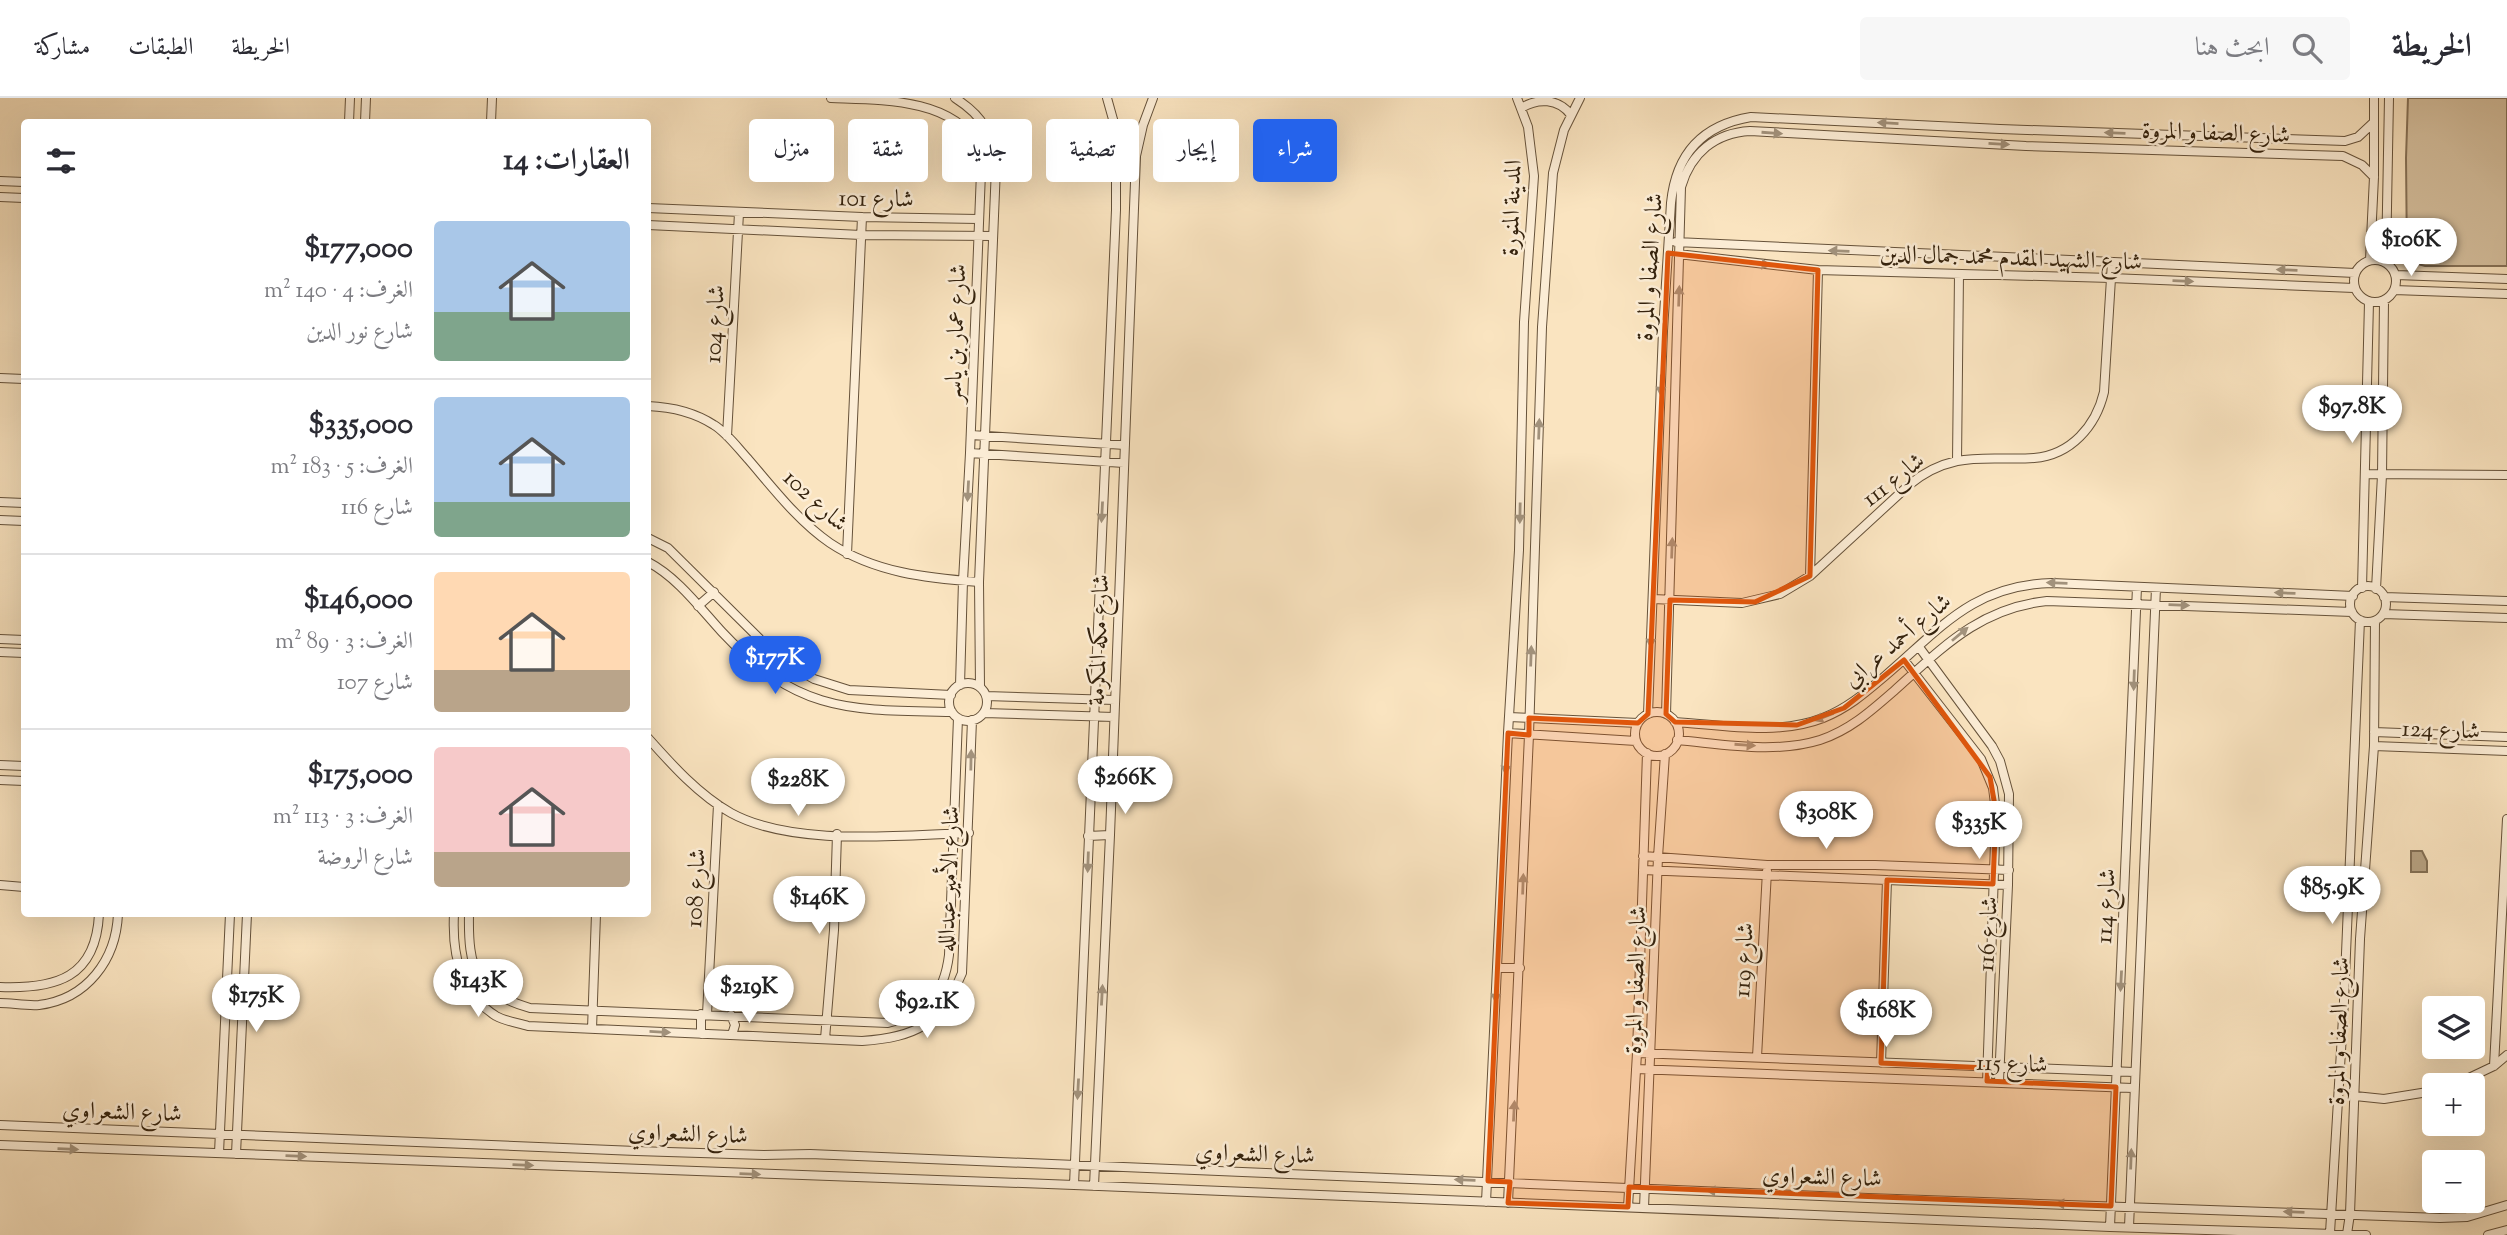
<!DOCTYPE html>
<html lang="ar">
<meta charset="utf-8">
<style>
body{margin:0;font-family:"Sorts Mill Goudy",Amiri,serif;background:#f7f7f7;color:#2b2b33;direction:rtl;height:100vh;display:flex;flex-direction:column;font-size:26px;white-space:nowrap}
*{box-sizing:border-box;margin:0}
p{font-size:23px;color:#7c7c81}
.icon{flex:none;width:38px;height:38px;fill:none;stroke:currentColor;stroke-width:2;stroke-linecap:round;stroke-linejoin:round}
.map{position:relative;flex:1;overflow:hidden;direction:ltr}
.drawer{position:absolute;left:21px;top:21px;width:630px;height:798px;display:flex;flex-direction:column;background:#fff;border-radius:7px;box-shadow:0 7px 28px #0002;direction:rtl}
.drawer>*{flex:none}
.banner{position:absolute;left:672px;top:21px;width:665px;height:63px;direction:rtl;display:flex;gap:14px}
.tools{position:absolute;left:2422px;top:898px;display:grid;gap:14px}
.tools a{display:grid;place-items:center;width:63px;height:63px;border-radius:7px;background:#fff;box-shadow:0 7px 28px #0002;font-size:35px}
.price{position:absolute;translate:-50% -60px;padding:0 16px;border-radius:24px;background:#fff;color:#222;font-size:23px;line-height:46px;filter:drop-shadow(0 2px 4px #0008)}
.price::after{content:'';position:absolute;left:50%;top:42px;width:21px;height:16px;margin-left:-10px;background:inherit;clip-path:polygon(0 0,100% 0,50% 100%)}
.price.current{background:#2563eb;color:#fff}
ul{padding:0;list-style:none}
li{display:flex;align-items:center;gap:21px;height:175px;padding:0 21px}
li+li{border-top:2px solid #e1e1e2}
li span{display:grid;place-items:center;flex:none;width:196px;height:140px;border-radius:7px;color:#555}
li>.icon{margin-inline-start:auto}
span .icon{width:84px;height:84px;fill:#fffc;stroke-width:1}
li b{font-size:30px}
h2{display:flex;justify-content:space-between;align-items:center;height:84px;padding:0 21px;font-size:30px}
.chip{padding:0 24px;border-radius:7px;background:#fff;box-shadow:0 7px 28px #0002;font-size:24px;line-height:63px}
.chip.current{background:#2563eb;color:#fff}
header{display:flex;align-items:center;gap:42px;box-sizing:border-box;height:98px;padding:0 35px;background:#fff;border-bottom:2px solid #e1e1e2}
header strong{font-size:33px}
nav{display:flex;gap:38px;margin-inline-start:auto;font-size:24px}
.search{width:490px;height:63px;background:#f7f7f7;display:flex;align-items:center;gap:18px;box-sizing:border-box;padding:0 24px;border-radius:7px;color:#7c7c81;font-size:26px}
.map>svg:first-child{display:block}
</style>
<header>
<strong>الخريطة</strong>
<div class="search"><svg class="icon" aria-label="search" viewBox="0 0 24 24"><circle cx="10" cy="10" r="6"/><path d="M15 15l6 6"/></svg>ابحث هنا</div>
<nav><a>الخريطة</a><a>الطبقات</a><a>مشاركة</a></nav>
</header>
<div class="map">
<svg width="2507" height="1137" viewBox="0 0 2507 1137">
<rect width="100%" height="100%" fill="#fae4c0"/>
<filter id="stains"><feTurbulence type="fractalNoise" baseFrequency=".00286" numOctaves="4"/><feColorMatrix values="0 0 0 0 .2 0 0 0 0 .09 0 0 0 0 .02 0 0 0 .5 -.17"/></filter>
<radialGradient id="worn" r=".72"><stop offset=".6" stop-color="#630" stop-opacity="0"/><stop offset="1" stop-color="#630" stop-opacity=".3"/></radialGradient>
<path fill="#d8c3a2" stroke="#867258" stroke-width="2" d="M2408,0H2507V168H2425L2407,163L2406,60Z"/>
<path fill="#b7a283" stroke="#836f54" stroke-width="2" d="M2411,753H2422L2427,763V774H2411Z"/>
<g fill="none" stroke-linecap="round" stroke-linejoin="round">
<defs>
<path id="minor" d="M831,0C881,2 951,0 978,47C981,54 980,66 981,74L970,355L963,483L960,587
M955,0C986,20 989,33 996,69L979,484L980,589
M1521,10C1538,0 1558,0 1571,17
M349,24L350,0
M365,24L366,0
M491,24L492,0
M0,83L24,84
M0,99L24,100
M648,110L862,119L978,121
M648,127L861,137L993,138
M1676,144L2355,175
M1678,156L1818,172L2111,180L2354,190
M2354 183a21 21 0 1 1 42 0a21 21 0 1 1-42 0Z
M2370,162L2374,79V0
M2386,164L2389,0
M2396,177L2507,181
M2394,192L2507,196
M0,280L24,281
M648,308C671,309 694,314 714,327C727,335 737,349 748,361C773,390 798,423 830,445C875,475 927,480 979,484
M971,337L1125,347
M727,338L739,115
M970,355L1124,365
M1957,363L1959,176
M2366,376L2507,377
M0,404L24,405
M0,422L24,423
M648,440L668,450L782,563L814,581L849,592L951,597
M847,456L862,119
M648,464C677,479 700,510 722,534C798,615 848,612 952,614
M1810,478L1818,172
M2350 506a18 18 0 1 1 36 0a18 18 0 1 1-36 0Z
M2362,490L2369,204
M2376,491L2382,377L2384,203
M2384,499L2507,503
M1653,501L1742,505L1780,496L1810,478L1909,387C1923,375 1939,367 1957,363C1982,358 2008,362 2034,360C2071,357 2096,328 2104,294L2112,164
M698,508L714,494
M2383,516L2507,520
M0,541L24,542
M1919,549L1992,648L2000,663L2009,696L2008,787L1999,983
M0,554L24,555
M1904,562L1981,661L1993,690L1996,714L1987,984
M949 604a19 19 0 1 1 38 0a19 19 0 1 1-38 0Z
M986,598L1115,602
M1635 636a22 22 0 1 1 44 0a22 22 0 1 1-44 0Z
M984,615L1114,619
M1648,616L1663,233L1671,105C1676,56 1702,27 1751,19L2000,31L2345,43L2358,39L2373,25
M1666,616L1681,89C1691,55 1715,35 1750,33L2026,48L2343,58L2362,67L2374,79
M1509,619L1638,625
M1675,624C1723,627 1777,638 1823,620C1848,610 1865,595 1885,578C1941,530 1973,487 2052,485L2353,498
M2374,634L2507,639
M1508,635L1636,643
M648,640C672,667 699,697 731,715C793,749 899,737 969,735
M1677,642C1723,646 1775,656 1820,642C1850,632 1871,613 1895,592C1943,549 1980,510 2047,503L2352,514
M2374,648L2507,653
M0,667L24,668
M0,682L24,683
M1088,738L1110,737
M1643,758L1767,767H1875L2009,772
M1643,772L2008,787
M0,787L24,789
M454,816C452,855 459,895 496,918C505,923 518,925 528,928L862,943C916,939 941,927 962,875L972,622
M469,816C468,870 475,894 530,910L888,925C927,915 944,897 949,857L958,620
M1497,870H1520
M0,889C56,891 96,880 99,816
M0,905C12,905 26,908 39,907C87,901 116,862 118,816
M701,916V936
M707,916L718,707
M731,917L735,927L732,937
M592,931L596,816
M825,941L834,832L837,736
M1637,955L2134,974
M1757,959L1767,773
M1881,965L1887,782
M2494,968L2507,721
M1636,971L2133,990
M2454,987L2494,968L2507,957
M2355,998L2384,1001L2434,993
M0,1027L636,1053L764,1057L810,1056L1868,1100L2440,1120L2467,1119L2507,1107
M0,1047L1074,1087L2110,1129L2366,1137
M219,1055L230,816
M236,1056L247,816
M1074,1087L1116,112V32L1107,0
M1094,1088L1110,737L1136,58L1143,27L1153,0
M1486,1104L1508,635L1519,452L1524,224L1534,78L1528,29L1517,0
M1508,1105L1529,637L1542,229L1553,75L1564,32L1580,0
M1628,1109L1637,955L1647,655
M1644,1110L1658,759L1665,656
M2110,1129L2137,489
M2129,1129L2156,490
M2330,1135L2344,903L2360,522
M2347,1136L2350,1116L2360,841L2374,648L2375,523
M2488,1137L2507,1132"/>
</defs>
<use href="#minor" stroke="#66523a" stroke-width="10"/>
<use href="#minor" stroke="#fcedd6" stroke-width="8"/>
</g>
<defs><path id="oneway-solid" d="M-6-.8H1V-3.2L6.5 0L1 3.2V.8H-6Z" transform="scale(1.75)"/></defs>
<g fill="#a2927c">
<use href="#oneway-solid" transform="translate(1888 25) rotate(-177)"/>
<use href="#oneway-solid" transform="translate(1772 35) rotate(4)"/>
<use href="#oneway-solid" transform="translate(2115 35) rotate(-178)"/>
<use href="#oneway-solid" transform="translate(1999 46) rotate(3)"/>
<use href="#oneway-solid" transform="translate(1839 153) rotate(-178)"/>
<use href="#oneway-solid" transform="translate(1760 166) rotate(6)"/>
<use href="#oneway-solid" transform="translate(2287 172) rotate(-178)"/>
<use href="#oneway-solid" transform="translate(2183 183) rotate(2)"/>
<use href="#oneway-solid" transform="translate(1679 198) rotate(-88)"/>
<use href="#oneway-solid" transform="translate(1661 287) rotate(92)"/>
<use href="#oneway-solid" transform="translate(1539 331) rotate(-88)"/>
<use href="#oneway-solid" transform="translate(968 393) rotate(93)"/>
<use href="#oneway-solid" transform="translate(1102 414) rotate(93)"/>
<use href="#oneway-solid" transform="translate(1520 415) rotate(91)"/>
<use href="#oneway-solid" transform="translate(1672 450) rotate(-88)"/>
<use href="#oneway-solid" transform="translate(2057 485) rotate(-178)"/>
<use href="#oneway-solid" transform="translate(2285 495) rotate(-178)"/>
<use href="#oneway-solid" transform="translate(2179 507) rotate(2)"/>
<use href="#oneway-solid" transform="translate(1960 536) rotate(-40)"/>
<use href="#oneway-solid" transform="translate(1651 539) rotate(93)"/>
<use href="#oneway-solid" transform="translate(1531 558) rotate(-88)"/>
<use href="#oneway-solid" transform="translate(2134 582) rotate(92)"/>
<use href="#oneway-solid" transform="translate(1824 619) rotate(159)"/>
<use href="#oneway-solid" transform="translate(1745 647) rotate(4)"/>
<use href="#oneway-solid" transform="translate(971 662) rotate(-89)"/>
<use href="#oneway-solid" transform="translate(1506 666) rotate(93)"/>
<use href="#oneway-solid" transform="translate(1088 764) rotate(92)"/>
<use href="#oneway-solid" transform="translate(1523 786) rotate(-88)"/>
<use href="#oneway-solid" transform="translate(2121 883) rotate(93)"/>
<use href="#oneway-solid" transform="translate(1496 894) rotate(93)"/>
<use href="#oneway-solid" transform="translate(1102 897) rotate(-87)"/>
<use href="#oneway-solid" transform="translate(660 934) rotate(3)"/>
<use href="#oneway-solid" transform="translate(1078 991) rotate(93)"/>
<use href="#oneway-solid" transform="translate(1514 1013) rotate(-87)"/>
<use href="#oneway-solid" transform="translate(68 1051) rotate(2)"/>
<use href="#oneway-solid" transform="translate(296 1058) rotate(2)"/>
<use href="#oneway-solid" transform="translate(2131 1061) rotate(-88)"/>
<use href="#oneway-solid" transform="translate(523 1067) rotate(2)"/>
<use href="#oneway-solid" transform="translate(750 1076) rotate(2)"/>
<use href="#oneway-solid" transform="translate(1465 1082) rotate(-178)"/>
<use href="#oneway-solid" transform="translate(1717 1093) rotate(-177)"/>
<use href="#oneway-solid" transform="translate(2066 1106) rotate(-178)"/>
<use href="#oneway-solid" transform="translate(2294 1114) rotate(-178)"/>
</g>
<path fill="#df560c" fill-opacity="0.2" stroke="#df560c" stroke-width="5" stroke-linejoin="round" d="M1668,155L1818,172L1810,478L1755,504L1670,502L1666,616L1675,624L1797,627L1844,610L1904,562L1990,679L1996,714L1993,786L1887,782L1881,965L1988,970L1987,983L2116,989L2111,1108L1629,1089L1628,1109L1508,1105L1510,1084L1488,1083L1508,635L1529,637V620L1638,625L1648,616Z"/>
<g text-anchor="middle" stroke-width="5" stroke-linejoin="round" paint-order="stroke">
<g font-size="24" fill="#34220d" stroke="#fcedd6">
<text transform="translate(2216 34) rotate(2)" y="8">شارع الصفا و المروة</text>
<text transform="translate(876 100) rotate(1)" y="8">شارع 101</text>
<text transform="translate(1511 110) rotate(-88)" y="8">المدينة المنورة</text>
<text transform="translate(2011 159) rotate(2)" y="8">شارع الشهيد المقدم محمد جمال الدين</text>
<text transform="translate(1649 169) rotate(-86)" y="8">شارع الصفا و المروة</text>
<text transform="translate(714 226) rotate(-87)" y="8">شارع 104</text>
<text transform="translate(955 235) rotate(-88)" y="8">شارع عمار بن ياسر</text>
<text transform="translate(1893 381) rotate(-38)" y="8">شارع 111</text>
<text transform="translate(816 402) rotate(43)" y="8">شارع 102</text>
<text transform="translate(1098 542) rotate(-88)" y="8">شارع مكه المكرمة</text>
<text transform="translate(1897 542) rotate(-40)" y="8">شارع أحمد عرابي</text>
<text transform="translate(2441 631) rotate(2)" y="8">شارع 124</text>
<text transform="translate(948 781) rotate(-88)" y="8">شارع الأمير عبدالله</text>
<text transform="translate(695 790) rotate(-87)" y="8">شارع 108</text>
<text transform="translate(2105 808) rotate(-87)" y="8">شارع 114</text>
<text transform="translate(1987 836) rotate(-87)" y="8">شارع 116</text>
<text transform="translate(1743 862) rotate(-87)" y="8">شارع 119</text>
<text transform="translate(1635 882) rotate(-88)" y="8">شارع الصفا و المروة</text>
<text transform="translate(2338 933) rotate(-88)" y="8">شارع الصفا و المروة</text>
<text transform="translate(2012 965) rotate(2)" y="8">شارع 115</text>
<text transform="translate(122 1013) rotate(2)" y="8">شارع الشعراوي</text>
<text transform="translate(688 1035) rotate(2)" y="8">شارع الشعراوي</text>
<text transform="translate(1255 1055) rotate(2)" y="8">شارع الشعراوي</text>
<text transform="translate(1822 1078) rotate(2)" y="8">شارع الشعراوي</text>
</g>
</g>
<rect width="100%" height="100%" filter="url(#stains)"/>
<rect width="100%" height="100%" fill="url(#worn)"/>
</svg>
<div class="tools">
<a><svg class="icon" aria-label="layers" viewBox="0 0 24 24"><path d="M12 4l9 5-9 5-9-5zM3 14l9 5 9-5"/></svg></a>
<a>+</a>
<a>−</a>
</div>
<b class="price" style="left:2411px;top:180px">$106K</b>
<b class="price" style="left:2352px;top:347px">$97.8K</b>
<b class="price current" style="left:775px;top:598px">$177K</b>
<b class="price" style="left:1125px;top:718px">$266K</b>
<b class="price" style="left:798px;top:720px">$228K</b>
<b class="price" style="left:1826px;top:753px">$308K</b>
<b class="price" style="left:1979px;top:763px">$335K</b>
<b class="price" style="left:2332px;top:828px">$85.9K</b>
<b class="price" style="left:819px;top:838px">$146K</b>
<b class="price" style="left:478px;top:921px">$143K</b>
<b class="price" style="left:749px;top:927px">$219K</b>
<b class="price" style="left:256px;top:936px">$175K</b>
<b class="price" style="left:927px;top:942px">$92.1K</b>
<b class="price" style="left:1886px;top:951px">$168K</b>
<div class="banner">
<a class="chip current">شراء</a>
<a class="chip">إيجار</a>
<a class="chip">تصفية</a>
<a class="chip">جديد</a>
<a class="chip">شقة</a>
<a class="chip">منزل</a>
</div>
<section class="drawer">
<h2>العقارات: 14<svg class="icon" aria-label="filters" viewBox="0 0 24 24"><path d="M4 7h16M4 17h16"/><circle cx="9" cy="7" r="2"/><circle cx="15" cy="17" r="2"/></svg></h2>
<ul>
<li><span style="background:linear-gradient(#a9c7e8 65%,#7fa58c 0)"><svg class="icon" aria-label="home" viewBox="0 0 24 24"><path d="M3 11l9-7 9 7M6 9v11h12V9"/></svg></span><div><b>$177,000</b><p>الغرف: 4 · 140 m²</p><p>شارع نور الدين</p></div></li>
<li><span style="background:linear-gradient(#a9c7e8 75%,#7fa58c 0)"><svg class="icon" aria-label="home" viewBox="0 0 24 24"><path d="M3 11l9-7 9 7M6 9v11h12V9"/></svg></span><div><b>$335,000</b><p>الغرف: 5 · 183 m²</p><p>شارع 116</p></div></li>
<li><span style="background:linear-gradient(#ffd9b3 70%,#b9a48a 0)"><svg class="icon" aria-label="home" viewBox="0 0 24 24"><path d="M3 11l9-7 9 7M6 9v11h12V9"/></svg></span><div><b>$146,000</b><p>الغرف: 3 · 89 m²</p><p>شارع 107</p></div></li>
<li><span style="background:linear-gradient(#f6c9c9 75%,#b9a48a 0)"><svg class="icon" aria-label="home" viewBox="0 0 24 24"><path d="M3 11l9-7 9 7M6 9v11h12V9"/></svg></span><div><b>$175,000</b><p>الغرف: 3 · 113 m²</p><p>شارع الروضة</p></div></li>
</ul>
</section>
</div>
